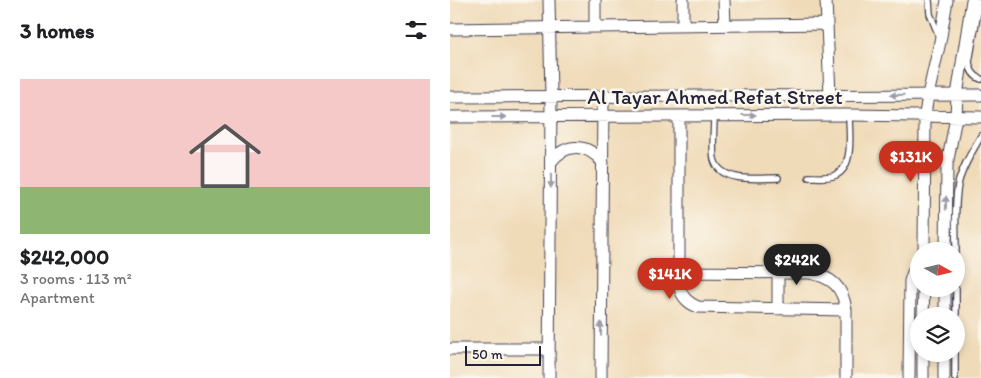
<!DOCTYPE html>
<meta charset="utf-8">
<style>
body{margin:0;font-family:Itim,sans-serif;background:#f6f6f6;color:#202124;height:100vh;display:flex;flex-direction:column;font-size:19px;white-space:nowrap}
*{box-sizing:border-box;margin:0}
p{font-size:16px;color:#757577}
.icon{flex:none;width:28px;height:28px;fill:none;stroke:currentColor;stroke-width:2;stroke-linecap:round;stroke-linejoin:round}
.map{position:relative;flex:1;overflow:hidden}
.side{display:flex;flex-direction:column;background:#fff;width:450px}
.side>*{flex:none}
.needle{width:32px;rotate:98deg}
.buttons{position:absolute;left:460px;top:242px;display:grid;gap:10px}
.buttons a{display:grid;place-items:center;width:55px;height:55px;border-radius:50%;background:#fff;box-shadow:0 2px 8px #0003;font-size:25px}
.scale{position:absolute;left:15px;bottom:12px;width:76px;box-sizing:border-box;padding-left:5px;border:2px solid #22223b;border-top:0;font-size:14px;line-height:18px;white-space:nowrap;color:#22223b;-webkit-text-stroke:4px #fbf7ec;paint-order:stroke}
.price{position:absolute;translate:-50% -42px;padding:0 11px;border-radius:18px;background:#c8321e;color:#fff;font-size:16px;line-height:32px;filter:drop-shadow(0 1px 2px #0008)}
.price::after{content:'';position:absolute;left:50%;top:30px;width:15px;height:11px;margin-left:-8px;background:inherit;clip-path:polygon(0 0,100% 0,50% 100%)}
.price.active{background:#222;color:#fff}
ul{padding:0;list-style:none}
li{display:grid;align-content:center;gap:10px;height:265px;padding:0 20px}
li span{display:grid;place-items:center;height:155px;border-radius:0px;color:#555}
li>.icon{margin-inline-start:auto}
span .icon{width:90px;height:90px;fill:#fffc;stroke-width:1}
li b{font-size:21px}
h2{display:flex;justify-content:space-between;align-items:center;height:60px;padding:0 20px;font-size:21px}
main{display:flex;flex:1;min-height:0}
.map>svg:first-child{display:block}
</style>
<main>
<section class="side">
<h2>3 homes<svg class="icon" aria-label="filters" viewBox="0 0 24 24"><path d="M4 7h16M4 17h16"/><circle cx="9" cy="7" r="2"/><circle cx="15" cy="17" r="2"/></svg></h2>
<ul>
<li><span style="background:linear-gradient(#f6c9c9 70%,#8fb573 0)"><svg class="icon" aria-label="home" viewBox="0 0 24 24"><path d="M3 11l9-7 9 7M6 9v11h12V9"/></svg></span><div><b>$242,000</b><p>3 rooms · 113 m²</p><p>Apartment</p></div></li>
</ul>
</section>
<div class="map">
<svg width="531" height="378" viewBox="0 0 531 378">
<rect width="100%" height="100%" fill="#fbf7ec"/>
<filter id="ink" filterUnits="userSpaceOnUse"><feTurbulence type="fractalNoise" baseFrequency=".02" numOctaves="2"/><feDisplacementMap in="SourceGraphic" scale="10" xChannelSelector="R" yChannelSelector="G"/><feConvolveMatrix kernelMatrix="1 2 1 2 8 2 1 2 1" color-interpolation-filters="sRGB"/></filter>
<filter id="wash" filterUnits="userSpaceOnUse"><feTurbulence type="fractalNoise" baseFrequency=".0096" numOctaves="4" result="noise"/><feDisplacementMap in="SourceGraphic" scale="20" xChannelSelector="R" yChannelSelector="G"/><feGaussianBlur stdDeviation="1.12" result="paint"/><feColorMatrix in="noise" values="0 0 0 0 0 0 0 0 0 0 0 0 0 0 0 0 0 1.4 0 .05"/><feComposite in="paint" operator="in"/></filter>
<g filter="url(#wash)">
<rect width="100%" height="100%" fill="#f0dbb9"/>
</g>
<g filter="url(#ink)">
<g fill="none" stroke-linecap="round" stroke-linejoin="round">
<defs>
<path id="service" d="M479,0L480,14L489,36
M530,0L519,62C520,70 523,76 531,79
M264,116C264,128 262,148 264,159C270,184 309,178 328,178
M359,177C367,177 376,178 383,176C405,170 399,133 399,115
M506,251C506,230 504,206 508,185C511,169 523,150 531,136
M506,316V289
M505,378V354"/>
<path id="minor" d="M145,0V27
M233,0V26
M274,0L275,25
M376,0L380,96
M0,29L377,24
M0,97L531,95
M229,116V287C233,298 238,303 248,307L396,310
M0,117L399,115L531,117
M101,162C116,142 138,143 153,163
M474,251L475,115L478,95L490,42L497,0
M496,251L497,165L506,117L507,95L522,0
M229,272L360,273C382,277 393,287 396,310V378
M328,309V273
M473,316L474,289
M495,316V289
M0,349H99
M99,378L101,97L99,0
M151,378L153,97
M459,378L460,281L463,272L469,266
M473,378V354
M494,378V354"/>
</defs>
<use href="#service" stroke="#413e4e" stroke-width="8"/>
<use href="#minor" stroke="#413e4e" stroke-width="13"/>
<use href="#service" stroke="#fff" stroke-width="5.5"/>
<use href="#minor" stroke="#fff" stroke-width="11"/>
</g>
<defs><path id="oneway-solid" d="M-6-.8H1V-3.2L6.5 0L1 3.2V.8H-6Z" transform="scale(1.25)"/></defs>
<g fill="#9c9ca7">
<use href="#oneway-solid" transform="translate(447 95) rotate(179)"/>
<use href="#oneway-solid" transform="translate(299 115)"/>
<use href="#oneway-solid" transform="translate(49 117)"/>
<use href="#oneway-solid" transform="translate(101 181) rotate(90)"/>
<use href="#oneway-solid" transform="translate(496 203) rotate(-89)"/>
<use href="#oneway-solid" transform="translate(151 329) rotate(-90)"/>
</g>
</g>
<g text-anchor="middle" stroke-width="5" stroke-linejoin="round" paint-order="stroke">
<g font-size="21" fill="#22223b" stroke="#fbf7ec">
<text x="265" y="104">Al Tayar Ahmed Refat Street</text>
</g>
</g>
</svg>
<div class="buttons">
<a><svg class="needle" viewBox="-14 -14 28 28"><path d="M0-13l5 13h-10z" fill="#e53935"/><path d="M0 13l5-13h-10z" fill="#757577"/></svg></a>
<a><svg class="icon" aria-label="layers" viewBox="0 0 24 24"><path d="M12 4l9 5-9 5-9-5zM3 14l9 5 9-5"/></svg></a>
</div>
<div class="scale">50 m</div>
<b class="price" style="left:461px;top:183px">$131K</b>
<b class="price active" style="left:347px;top:286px">$242K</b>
<b class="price" style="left:220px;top:300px">$141K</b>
</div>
</main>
